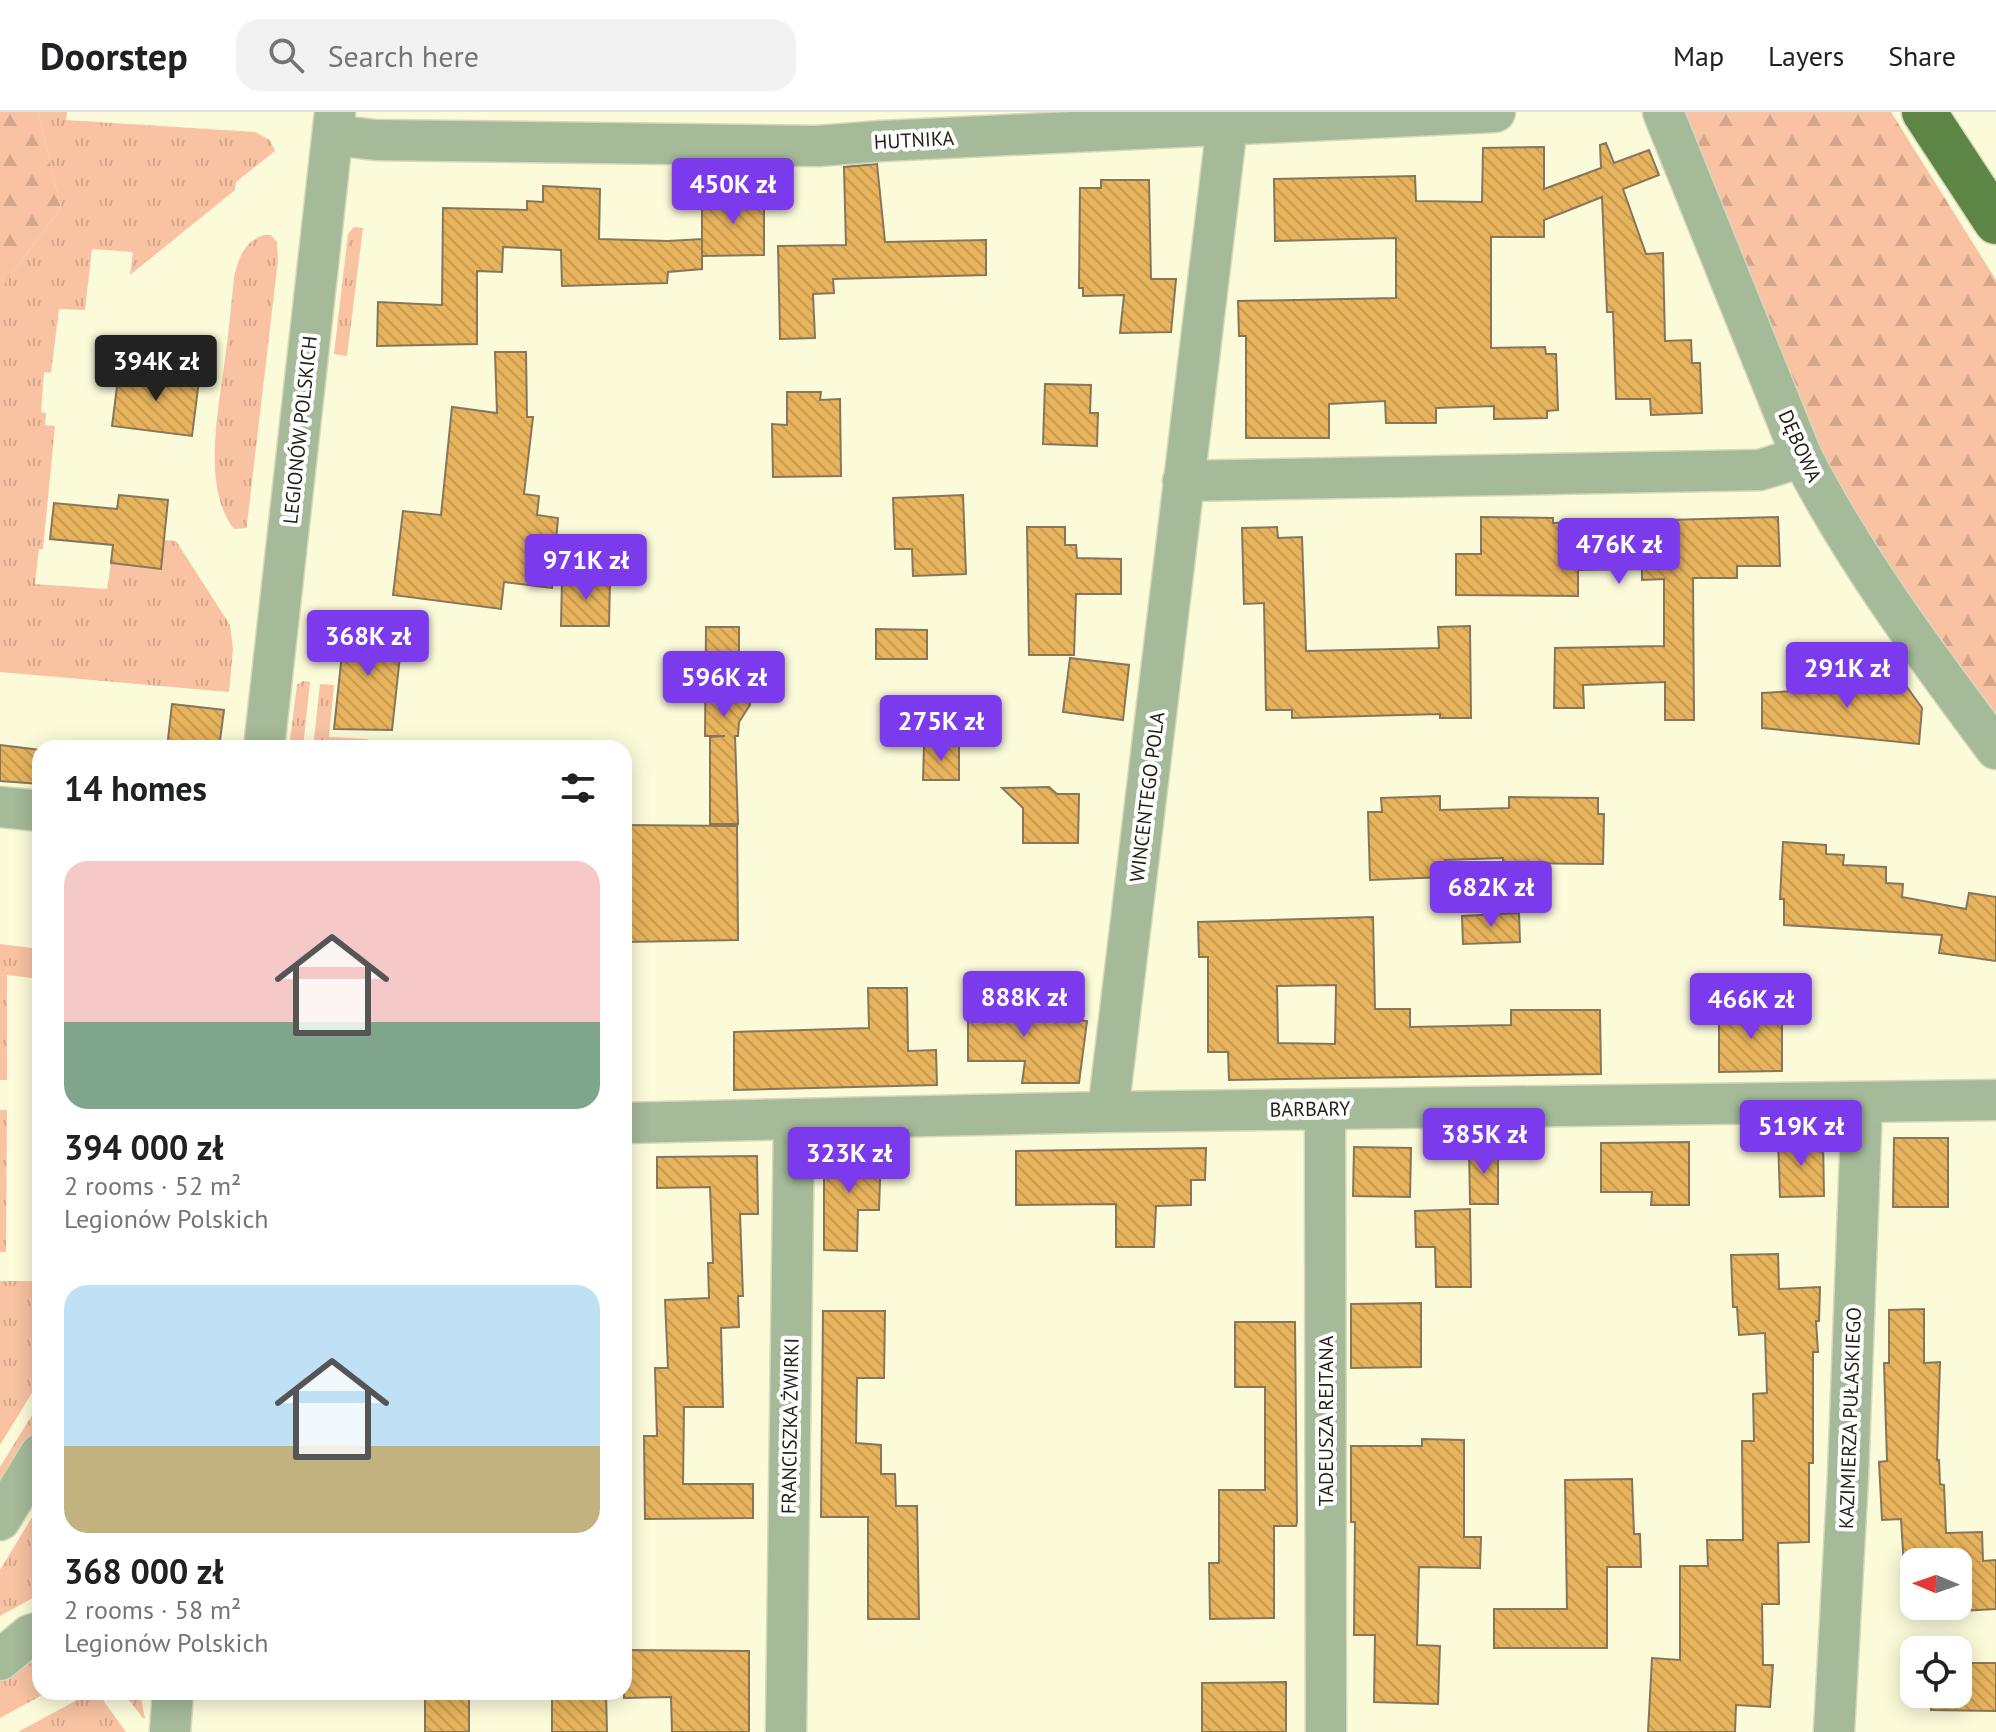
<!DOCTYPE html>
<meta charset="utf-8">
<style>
body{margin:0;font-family:"PT Sans",sans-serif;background:#f2f2f2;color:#202124;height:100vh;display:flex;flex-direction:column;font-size:30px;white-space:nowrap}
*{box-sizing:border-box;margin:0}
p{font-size:26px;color:#757577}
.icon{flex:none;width:44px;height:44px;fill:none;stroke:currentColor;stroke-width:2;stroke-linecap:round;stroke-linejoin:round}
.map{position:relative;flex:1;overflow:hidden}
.drawer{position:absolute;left:32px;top:628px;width:600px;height:960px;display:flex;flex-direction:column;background:#fff;border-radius:24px;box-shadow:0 4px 20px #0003}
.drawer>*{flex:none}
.needle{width:52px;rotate:272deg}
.tools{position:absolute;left:1900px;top:1436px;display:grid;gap:16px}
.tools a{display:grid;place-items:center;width:72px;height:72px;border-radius:16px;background:#fff;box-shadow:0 4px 20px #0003;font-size:40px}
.price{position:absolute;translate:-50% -68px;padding:0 18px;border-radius:8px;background:#7c3aed;color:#fff;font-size:26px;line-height:52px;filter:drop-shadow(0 2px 4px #0008)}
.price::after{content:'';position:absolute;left:50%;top:48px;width:24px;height:18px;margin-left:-12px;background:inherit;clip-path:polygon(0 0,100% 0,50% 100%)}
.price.active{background:#222;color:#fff}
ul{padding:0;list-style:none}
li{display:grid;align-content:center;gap:16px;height:424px;padding:0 32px}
li span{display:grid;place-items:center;height:248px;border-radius:24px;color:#555}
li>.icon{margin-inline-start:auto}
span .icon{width:144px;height:144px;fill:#fffc;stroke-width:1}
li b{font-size:34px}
h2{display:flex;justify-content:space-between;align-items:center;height:96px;padding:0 32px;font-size:34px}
header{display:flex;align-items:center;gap:48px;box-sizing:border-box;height:112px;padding:0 40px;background:#fff;border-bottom:2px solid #e0e0e0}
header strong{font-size:38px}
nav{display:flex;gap:44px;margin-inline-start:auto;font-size:28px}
.search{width:560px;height:72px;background:#f2f2f2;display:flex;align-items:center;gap:20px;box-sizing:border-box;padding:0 28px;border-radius:24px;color:#757577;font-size:30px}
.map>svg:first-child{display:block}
</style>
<header>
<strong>Doorstep</strong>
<div class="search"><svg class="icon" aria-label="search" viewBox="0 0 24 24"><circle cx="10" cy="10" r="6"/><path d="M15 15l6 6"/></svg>Search here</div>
<nav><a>Map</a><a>Layers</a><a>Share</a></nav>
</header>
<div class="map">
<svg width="1996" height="1620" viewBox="0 0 1996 1620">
<defs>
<pattern id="grass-tufts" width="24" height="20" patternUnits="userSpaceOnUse" patternTransform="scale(2)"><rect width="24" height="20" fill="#f8c2a3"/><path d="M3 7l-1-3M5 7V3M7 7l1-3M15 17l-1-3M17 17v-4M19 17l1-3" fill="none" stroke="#d4a68c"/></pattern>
<pattern id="forest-firs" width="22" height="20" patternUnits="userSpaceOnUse" patternTransform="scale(2)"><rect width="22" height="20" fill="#f8c2a3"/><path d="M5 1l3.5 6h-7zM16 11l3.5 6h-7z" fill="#d4a68c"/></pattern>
<pattern id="building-back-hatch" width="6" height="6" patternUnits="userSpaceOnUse" patternTransform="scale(2)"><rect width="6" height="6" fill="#e7b45d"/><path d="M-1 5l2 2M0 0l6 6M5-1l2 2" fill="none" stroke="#c69a50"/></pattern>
</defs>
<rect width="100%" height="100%" fill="#fbfad9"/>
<path fill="url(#grass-tufts)" d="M38,0H67L66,8L255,20L270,28L275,39L236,70L235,78L130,163L133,140L92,137L85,198L59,197L51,261L44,260L41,300L46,301L45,313L55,314L43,437H39L35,472L107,477L111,451L160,457L164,428L176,429L230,513L233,537L229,580L0,560V177L61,96Z
M354,115L363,116L347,244L334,242L348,122Z
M264,123H271L277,130L278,148L247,412V416L234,417C201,375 219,296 225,247C229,220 231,193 234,166C238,147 244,129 264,123Z
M303,569L310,570L303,636H289L297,573Z
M320,572L334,573L329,625L368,627L358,636H313Z
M0,832L40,837V867L7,863V968H0Z
M0,998H7L6,1140H0Z
M0,1169H40V1268L0,1333Z
M40,1290V1310L0,1375V1355Z
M40,1392V1482L0,1504V1458Z
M40,1532V1580H48L0,1606V1562Z
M123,1580H140L145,1607L142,1605Z
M90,1581L100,1584L126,1620H18Z"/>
<path fill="url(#forest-firs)" d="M0,0H38L61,96L0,177Z
M1680,0H1891L1996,168V601L1916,495L1822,348Z"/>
<path fill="url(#building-back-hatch)" stroke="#87765c" stroke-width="2" fill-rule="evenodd" d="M1606,31L1614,51L1649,38L1659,63L1623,77L1646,142L1663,141L1665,229L1691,228L1692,251H1700L1702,301L1651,303L1650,287H1616L1613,200H1607L1602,85L1544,108V125H1491V236L1545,235L1546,242H1556L1558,298L1547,299V306L1494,307V294L1436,296V311H1386L1385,289L1329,292V326H1246V224H1239L1238,189L1396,186V126L1275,129L1274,67L1415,64L1416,89L1482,90L1483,36L1544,35V77L1601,56L1600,33Z
M877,52L885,130L986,128V163L833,167L834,181L813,182L815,226L780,227L778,134L846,133L844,55Z
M1101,68H1149L1151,167H1176L1171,220L1120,221L1124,183L1083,184V176H1079L1080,76H1101Z
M543,74L600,77L599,127L668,129L702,127V157L668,160L667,171L562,174L561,138L503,135L502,160L477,159V232L377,234L378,190L442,193L443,96L527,98V89L543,90Z
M764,84V143L702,144V85Z
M495,240H526L527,305H533L524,382L539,384L537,403L558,406L552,476L504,470L501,497L393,483L403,399L441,403L452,295L497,301Z
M119,259L199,268L192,324L112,314Z
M1045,272L1091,273L1090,301H1098L1097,334L1043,332Z
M787,280H821L820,288L840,287L841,364L773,365L772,312L787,313Z
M119,383L168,388L161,457L111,451L113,433L50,427L54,391L117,397Z
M963,383L966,462L913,464L912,437H895L893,386Z
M1481,405L1553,406V411L1778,405L1780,454H1737V466H1693L1694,608H1665V570L1583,573L1584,596H1554L1555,536L1664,534V467L1642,468V457L1578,458V484L1456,483V442H1481Z
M1027,415H1065V433H1076L1077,446L1121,447V482H1076L1074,543H1029Z
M1277,415L1278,426L1302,425L1306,539L1439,536L1438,515L1470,514L1471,606H1440V602L1292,606V598H1266L1264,491L1244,492L1242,416Z
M562,467H610L609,514H561Z
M345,513L403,516L392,618L334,617Z
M706,515H739V566L751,579L750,593L739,610L738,624H735L738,712H710V625L725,624H705Z
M876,517L927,518V547H876Z
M1070,546L1129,553L1123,608L1063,600Z
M1835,564L1904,571L1922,596L1919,632L1762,616V581L1811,578L1812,565L1835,567Z
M172,592L224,598L219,636H167Z
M0,633L40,638V672L0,669Z
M924,633L959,634V668H923Z
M1049,675L1057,682H1079L1078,731H1023V696L1002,676Z
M1440,684V698L1509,696V685L1598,686V702H1604L1603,752L1503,751V746L1445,748V765L1370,768L1368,700H1382L1381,686Z
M624,713L737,714L738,828L624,830Z
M1783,730L1826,733V742L1844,743L1843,753L1886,755V771L1903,772L1902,785L1966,797L1969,781L1996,785V849L1939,841L1942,823L1784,813V787H1780Z
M1519,801L1520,830L1463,832L1462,804Z
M1373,805L1375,897H1410V915L1511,913V898H1600L1601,962L1229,968L1228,940H1208V845H1199L1198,810ZM1336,873L1335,932L1278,931L1277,874Z
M968,875H1004L1005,899L1087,909L1079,971H1022L1025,949H968Z
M868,876H907L908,939L936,938L937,973L734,978V920L869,916Z
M1782,897V959L1719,960V905H1735V898Z
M1894,1026H1948V1095H1893Z
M1823,1027L1824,1084L1780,1085L1778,1028Z
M1689,1030V1093H1651L1652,1080H1601V1031Z
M1354,1035L1411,1036L1410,1085L1353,1084Z
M1498,1035V1092H1470L1469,1036Z
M1206,1036L1205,1068H1191V1093L1156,1094L1154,1135H1116V1092L1016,1093V1039Z
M824,1040H881L879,1098H858L857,1139L824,1138Z
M757,1044L758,1102H740L743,1184H738L739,1215L721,1216L723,1295H684L683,1372H753V1406L645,1407L644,1324H657L655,1256H668L665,1188L709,1186L708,1151H713L710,1075L657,1076V1045Z
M1470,1097L1471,1175H1436L1435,1135H1416L1415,1099Z
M1778,1142L1779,1177L1820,1175L1819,1209H1816L1818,1240H1813V1351H1809V1430L1778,1431L1779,1492H1762L1763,1553H1773L1770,1595L1736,1593L1735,1620H1648L1652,1546L1680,1548V1454H1708L1707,1428H1743L1742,1329H1754L1753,1282L1767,1281L1765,1221L1739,1223L1737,1195H1733L1731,1143Z
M1421,1191V1255L1351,1256V1192Z
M1924,1197V1251L1940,1250L1937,1348H1939L1940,1372L1944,1373L1946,1421L1982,1420L1983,1449L1996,1448V1497L1907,1502L1901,1407L1882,1408L1879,1350L1887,1349L1884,1251H1889V1198ZM1914,1450H1958V1494H1914Z
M823,1199H885L884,1266H857L856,1331L881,1333V1362H895L896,1394H917L919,1507H868V1405H821Z
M1235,1210H1295L1297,1410L1296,1414H1274V1506L1210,1507L1209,1451H1219V1378H1265V1275H1235Z
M1422,1327L1464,1328V1425H1481L1480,1456L1419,1455L1417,1533L1440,1534L1438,1592L1374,1590L1375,1523H1354L1355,1410H1351V1334H1422Z
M1632,1367L1634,1422H1640L1641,1455H1607V1536H1494V1497H1567L1565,1368Z
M624,1538L749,1539V1620H672L671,1585L624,1586Z
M1958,1551H1996V1599L1931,1598V1582H1958Z
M1286,1570V1620H1202V1571Z
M425,1580H469V1620H425Z
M552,1580H606L607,1620H552Z"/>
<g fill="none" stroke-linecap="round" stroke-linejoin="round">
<defs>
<path id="minor" d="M1663,0L1802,345C1856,450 1926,543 1996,637
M333,23L376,28L818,34L882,29L1495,0
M1183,369L1760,358L1802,345
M264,636L335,0
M0,695L40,699
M1325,997L1326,1620
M1108,1000L1227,13
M624,1011L1108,1000L1996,988
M0,1408L40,1342
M0,1548L30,1523L40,1520
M170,1620L173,1580
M786,1620L794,1008
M1834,1620L1848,1364L1862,991"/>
<path id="major" d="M1924,0L1996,110"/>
</defs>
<use href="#minor" stroke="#d8d7ba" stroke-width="43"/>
<use href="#major" stroke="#d8d7ba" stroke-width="47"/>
<use href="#minor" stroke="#a4ba98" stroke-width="40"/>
<use href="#major" stroke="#5d8545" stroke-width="44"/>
</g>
<g text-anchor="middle" stroke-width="8" stroke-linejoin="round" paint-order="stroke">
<g font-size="20" fill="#222216" stroke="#fff">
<text transform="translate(914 28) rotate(-3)" y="7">HUTNIKA</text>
<text transform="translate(300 318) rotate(-84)" y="7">LEGIONÓW POLSKICH</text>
<text transform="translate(1800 334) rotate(66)" y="7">DĘBOWA</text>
<text transform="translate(1147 685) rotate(-83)" y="7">WINCENTEGO POLA</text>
<text transform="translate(1310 997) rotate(-1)" y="7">BARBARY</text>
<text transform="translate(1850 1306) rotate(-88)" y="7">KAZIMIERZA PUŁASKIEGO</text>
<text transform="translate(1326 1309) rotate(-90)" y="7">TADEUSZA REJTANA</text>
<text transform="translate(790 1314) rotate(-89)" y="7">FRANCISZKA ŻWIRKI</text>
</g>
</g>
</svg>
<div class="tools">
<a><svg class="needle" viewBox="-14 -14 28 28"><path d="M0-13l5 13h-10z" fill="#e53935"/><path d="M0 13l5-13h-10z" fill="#757577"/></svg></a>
<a><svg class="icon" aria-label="locate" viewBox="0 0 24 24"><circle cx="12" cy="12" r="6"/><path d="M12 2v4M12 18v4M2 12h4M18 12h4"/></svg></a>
</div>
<b class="price" style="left:733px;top:114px">450K zł</b>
<b class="price active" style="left:156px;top:291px">394K zł</b>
<b class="price" style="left:1619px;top:474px">476K zł</b>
<b class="price" style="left:586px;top:490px">971K zł</b>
<b class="price" style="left:368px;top:566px">368K zł</b>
<b class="price" style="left:1847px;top:598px">291K zł</b>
<b class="price" style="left:724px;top:607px">596K zł</b>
<b class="price" style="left:941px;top:651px">275K zł</b>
<b class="price" style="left:1491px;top:817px">682K zł</b>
<b class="price" style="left:1024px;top:927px">888K zł</b>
<b class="price" style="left:1751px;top:929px">466K zł</b>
<b class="price" style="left:1801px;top:1056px">519K zł</b>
<b class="price" style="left:1484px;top:1064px">385K zł</b>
<b class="price" style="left:849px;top:1083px">323K zł</b>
<section class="drawer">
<h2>14 homes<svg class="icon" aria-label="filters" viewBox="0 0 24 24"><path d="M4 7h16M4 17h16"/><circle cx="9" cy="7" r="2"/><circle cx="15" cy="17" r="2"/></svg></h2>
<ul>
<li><span style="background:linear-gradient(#f6c9c9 65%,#7fa58c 0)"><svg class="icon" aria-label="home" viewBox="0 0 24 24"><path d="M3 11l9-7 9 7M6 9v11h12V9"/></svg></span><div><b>394 000 zł</b><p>2 rooms · 52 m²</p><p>Legionów Polskich</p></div></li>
<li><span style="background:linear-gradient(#bfe0f5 65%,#c2b280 0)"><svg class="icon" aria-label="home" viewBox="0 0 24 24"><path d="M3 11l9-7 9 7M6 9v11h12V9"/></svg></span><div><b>368 000 zł</b><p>2 rooms · 58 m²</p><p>Legionów Polskich</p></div></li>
</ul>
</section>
</div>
